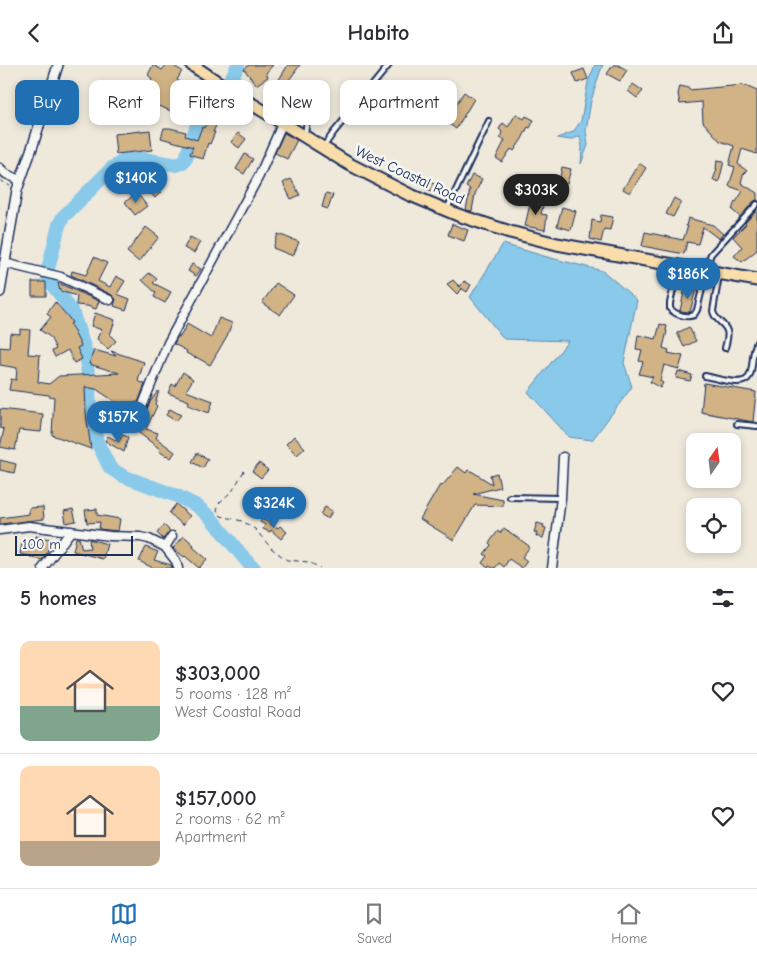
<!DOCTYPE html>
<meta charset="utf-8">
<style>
body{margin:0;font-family:"Comic Neue",sans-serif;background:#f2f2f3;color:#2b2b33;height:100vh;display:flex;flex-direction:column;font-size:19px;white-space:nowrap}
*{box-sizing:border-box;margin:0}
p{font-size:16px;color:#7c7c81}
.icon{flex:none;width:28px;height:28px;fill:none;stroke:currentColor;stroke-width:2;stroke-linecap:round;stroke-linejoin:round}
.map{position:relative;height:503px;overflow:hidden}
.side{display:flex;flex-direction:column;background:#fff;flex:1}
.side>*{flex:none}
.guide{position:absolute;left:15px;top:15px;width:500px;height:45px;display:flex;gap:10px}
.needle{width:32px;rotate:14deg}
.fabs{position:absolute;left:686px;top:368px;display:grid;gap:10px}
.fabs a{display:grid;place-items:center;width:55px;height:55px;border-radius:10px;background:#fff;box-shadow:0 2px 8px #0003;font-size:25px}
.scale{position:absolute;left:15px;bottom:12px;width:118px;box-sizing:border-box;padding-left:5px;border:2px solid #1b2f5e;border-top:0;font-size:14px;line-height:18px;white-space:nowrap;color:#1b2f5e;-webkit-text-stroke:4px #f6f6f2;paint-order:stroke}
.price{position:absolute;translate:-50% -42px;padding:0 11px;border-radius:18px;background:#1f6fb2;color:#fff;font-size:16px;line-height:32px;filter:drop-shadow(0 1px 2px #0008)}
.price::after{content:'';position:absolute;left:50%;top:30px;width:15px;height:11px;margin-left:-8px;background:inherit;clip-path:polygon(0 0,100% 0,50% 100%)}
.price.active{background:#222;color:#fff}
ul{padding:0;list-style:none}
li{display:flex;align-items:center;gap:15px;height:125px;padding:0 20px}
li+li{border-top:1px solid #e1e1e2}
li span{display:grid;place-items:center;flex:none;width:140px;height:100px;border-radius:10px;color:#555}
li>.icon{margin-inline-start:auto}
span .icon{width:60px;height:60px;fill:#fffc;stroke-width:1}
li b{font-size:21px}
h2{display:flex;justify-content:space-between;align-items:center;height:60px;padding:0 20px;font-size:21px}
.pill{padding:0 18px;border-radius:10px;background:#fff;box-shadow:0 2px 8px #0003;font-size:18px;line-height:45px}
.pill.active{background:#1f6fb2;color:#fff}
header{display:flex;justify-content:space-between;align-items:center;height:65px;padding:0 20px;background:#fff;font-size:22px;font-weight:700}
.tab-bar{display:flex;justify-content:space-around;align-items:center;height:70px;border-top:1px solid #e1e1e2;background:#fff;font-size:14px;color:#7c7c81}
.tab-bar a{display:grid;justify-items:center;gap:2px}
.tab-bar .active{color:#1f6fb2}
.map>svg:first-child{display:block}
</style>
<header><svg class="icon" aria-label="back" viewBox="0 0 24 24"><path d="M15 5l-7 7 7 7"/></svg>Habito<svg class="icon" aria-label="share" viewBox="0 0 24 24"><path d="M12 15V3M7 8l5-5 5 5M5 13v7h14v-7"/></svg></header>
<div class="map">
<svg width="757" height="503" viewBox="0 0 757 503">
<rect width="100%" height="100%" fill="#efe9dc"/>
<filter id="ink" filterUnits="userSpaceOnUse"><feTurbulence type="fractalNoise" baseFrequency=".02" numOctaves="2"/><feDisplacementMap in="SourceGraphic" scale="10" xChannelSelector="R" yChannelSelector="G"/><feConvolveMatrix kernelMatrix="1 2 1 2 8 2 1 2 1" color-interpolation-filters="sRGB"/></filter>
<g filter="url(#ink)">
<path fill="#89c9ea" stroke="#5d8bb2" d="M595,0H603L600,7L591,36L586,66L588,80L581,99L582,82L580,71L571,75L557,73L573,67L581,56L588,17Z
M503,179L547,192L603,206L637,235L624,298L632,322L592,375L569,372L528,327L568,276L504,274L470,232Z"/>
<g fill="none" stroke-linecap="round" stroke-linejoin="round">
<path stroke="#89c9ea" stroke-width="14" d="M238,0L232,12L199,54L186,93L183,97L177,100L144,94L125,95L112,103L63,152L59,160L47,208L49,216L65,236L73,249L86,288L89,321L90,350L98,379L110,403L123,411L177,431L197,441L210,452L250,500L254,503"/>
</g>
<path fill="#d1b385" stroke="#1b2f5e" d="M153,0L162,5L166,0H172L182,6L177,15L205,34L191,54L156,40L148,54L128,44L134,32L143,37L152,14L148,10Z
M249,0H273L266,8L268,12L256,20L244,4Z
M288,0H300L287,18L290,21L281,35L270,29Z
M613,0H618L627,5L620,16L607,9Z
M584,4L588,14L577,18L573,8Z
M633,19L643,26L637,33L628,26Z
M743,20L757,26V89L742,84L738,99L747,106L743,110L741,118L757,128V135L754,136L740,152L732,145L735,136L736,137L743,126L729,121L735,102L729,100L734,81L720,76L703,57L702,37L680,39L678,29L680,21L689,23V25Z
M464,27L474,34L456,64L445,56Z
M211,48L220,52L213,67H215L210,79L208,78L203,94L190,89L193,82L161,73L164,63H170L186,67L185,71L197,75L202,62L204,63Z
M516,49L524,54L526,51L534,55L530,63L528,62L522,74L514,86L511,84L502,97L496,93L505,75L500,73L502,67L499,64L503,58L508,62Z
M150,65L152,85L116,89L114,69Z
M238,68L246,74L239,83L231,77Z
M284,68L297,75L287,94L275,88Z
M245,89L253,94L244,109L236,104Z
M717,95L724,96L719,117L713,115L717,104H716Z
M639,98L646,103L630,128L623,124Z
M562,102L571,104L567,119L559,117Z
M472,110L482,114L475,129L472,146L466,145L470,124L466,122Z
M291,114L300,130L291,134L283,118Z
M152,116L162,126L155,133L145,122Z
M426,116L437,120L435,127L423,123Z
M137,128L147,141L135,150L125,137Z
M326,128L333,130L328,144L322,142Z
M674,133L681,137L673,152L666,149Z
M531,134L544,137L541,149L547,150L545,165L525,161Z
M562,142L576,146L571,165L557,161Z
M757,145V185L742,197L734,191L742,182L733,172L746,159L745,158Z
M601,150L613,152L610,165L604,164L601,177L590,174L592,155L600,157Z
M688,153L713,160L723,169L719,174L703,162L698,179L687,177L684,189L642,181L645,167L683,175L688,161H686Z
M452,159L468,165L464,176L448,170Z
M146,162L159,172L139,197L127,187Z
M278,169L299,177L293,191L273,183Z
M190,172L200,177L194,188L184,183Z
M94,192L107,198L98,216L110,222L116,211L125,216L117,229L130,234L126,245L114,241L116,234L112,230L71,210L72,206L86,210Z
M192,199L201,204L196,211L188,206Z
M149,208L157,214L153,218L171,227L165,238L154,232L156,228L142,215Z
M453,215L460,222L464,216L471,220L467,227L461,223L462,224L457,229L447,219Z
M32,217H46V231H32Z
M58,218L99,236L96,244L87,241L76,240L77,231L60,226Z
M276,218L294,230L280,250L262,238Z
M685,222L696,224L690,247L680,246Z
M55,237L69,253L72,258L70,259L81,281L77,283L82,294L74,298L68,285L55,292L52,286L56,284L50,272L40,265L51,252L47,249Z
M95,248L115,255L110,270L116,276L108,284L97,274L99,269L102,265L91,261Z
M219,253L232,258L227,271L210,300L196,292V293L186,288L187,286L174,279L178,271L180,272L187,259L211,273Z
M660,259L667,261L666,266H667L663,283L669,285L668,288L683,291L679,304L664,300L660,316L663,318L660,323L650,317L653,312L639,309L643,297L639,296L642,285L636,284L638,270L656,274Z
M689,262L696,276L684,282L677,268Z
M20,264L30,265L28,289L40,290L38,317L49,319L59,311L119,308L89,299L94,285L116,291L111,286L144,297L138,316L145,319L139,335L137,338L135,337L123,356L116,351L123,342L96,324L85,322L86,348L91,384L52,370L54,332L49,331V330L9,325L11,314L16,315L17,303L0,300V282L9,283L10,268L20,269Z
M678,306L692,310L690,316L676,313Z
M183,307L193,314L186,326L213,336L209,348L188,340L189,336L168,328L172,319L175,321Z
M704,318L756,327L753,357L701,347Z
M158,326H159L155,339L157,341L146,364L158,368L156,373L175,387L171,393L167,390L166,391L159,386L160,384L135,365L138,364L140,361L150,337Z
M0,344L43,349L41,367L19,365L15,385L0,382L4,364L0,363Z
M170,344L181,350L176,356L166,350Z
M122,370L128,372L124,387L105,376L108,371L119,377Z
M294,371L305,383L297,390L286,379Z
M197,388L208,394L203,403L192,397Z
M0,395L16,399L14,408L0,405Z
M259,398L268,405L261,413L252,406Z
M458,402L466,408L468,405L473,407L492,419L490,410L497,408L500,422L473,429L503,435V441L475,440L454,475L420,454L440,420L442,421Z
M274,426L286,432L281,442L269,435Z
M176,439L190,451L183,460L169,448Z
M43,442L44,454L0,459V453L29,449V443Z
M325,442L332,446L328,454L320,449Z
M73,444L76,456L66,458L64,446Z
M97,444V450L120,454L118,466L99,464L100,457L87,458L85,445Z
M262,454L278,463L280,461L287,467L281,474L271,465L270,467L263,464L265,460L260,457Z
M537,458L544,460L543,462L546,463L543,473L536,471L537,468L534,467Z
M164,460L170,466L163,474L157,468Z
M504,463L529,481V483L522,492L527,496L522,503L509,494L504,502L499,498L495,503H493L489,501L488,503L482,498L487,491L484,489L491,480L489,478L498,466L500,468Z
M36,471L50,474L47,488L42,495L31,493V491L20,489L22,478L34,480Z
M184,471L194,480L193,482L207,494L199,503L185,491L184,492L173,483Z
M76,473H79L82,484L90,483L89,474L107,479L103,494L73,486Z
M146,482L158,487L154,495L171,500L172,503H153L139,496Z"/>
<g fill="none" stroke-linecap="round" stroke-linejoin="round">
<defs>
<path id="service" d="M305,69L307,55L311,42V21
M324,81L334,67L389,0
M447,144L489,56
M678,203L670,238V244C676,250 687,253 694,250L697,245L709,194L711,189L757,139
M719,210L713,246C714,255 725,258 727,266C729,271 726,278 725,283
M705,311C716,313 741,322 748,313C751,310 751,305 752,301C753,293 753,284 757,277
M737,359L757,361
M510,432L560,433"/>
<path id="minor" d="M0,103L6,109L20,115
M4,198L61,212L110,235
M135,359L168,278L259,111L283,57
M0,465L29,461L110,471L140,472L149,474L165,482L176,496L178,503
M165,482L172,471
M43,503L71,466
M552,503L561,433L563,392"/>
<path id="tertiary" d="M0,227L17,125L33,80L58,0"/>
<path id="primary" d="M192,0L231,26L349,99L408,129L458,150L510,167L557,179L757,215"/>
</defs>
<use href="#service" stroke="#1b2f5e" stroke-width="8"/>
<use href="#minor" stroke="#1b2f5e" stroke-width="11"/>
<use href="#tertiary" stroke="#1b2f5e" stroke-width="12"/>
<use href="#primary" stroke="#1b2f5e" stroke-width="15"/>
<path stroke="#1b2f5e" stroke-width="1" stroke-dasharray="5 4" stroke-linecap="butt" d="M0,115L10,121
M244,406L233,425L219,438L217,445L221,451L242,456L255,464L271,483L287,495L309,497L320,503"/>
<use href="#service" stroke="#f6f6f2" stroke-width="4"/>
<use href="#minor" stroke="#f6f6f2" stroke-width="8"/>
<use href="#tertiary" stroke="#f6f6f2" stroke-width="9"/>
<use href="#primary" stroke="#f9deab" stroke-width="11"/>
</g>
</g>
<g text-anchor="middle" stroke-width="5" stroke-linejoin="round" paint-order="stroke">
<g font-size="15" fill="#1b2f5e" stroke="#f6f6f2">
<text transform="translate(410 110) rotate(25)" y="5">West Coastal Road</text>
</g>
</g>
</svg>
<div class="fabs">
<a><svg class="needle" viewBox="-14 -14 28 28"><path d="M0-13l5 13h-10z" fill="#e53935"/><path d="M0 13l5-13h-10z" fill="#7c7c81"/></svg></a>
<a><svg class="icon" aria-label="locate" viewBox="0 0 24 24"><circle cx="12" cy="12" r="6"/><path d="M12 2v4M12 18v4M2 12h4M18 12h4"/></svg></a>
</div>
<div class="scale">100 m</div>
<b class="price" style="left:136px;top:139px">$140K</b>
<b class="price active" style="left:536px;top:151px">$303K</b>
<b class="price" style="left:688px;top:235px">$186K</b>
<b class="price" style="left:118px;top:378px">$157K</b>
<b class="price" style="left:274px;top:464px">$324K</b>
<div class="guide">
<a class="pill active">Buy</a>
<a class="pill">Rent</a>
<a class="pill">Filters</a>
<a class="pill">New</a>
<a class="pill">Apartment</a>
</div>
</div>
<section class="side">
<h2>5 homes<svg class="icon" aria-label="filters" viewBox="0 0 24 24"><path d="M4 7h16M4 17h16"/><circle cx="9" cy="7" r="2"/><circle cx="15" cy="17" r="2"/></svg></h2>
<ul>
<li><span style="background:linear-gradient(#ffd9b3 65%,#7fa58c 0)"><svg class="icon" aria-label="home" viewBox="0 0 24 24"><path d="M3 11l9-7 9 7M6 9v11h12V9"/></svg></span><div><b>$303,000</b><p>5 rooms · 128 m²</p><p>West Coastal Road</p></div><svg class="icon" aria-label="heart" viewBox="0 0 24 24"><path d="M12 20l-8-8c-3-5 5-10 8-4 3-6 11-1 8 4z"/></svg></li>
<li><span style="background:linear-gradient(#ffd9b3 75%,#b9a48a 0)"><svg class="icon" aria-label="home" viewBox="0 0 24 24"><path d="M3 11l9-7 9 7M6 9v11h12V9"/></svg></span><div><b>$157,000</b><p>2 rooms · 62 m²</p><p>Apartment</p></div><svg class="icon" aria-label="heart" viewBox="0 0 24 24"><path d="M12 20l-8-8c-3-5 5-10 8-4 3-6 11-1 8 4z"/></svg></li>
</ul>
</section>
<nav class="tab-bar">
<a class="active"><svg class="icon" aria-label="map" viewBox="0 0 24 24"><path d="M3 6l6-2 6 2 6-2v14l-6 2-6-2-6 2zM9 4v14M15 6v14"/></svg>Map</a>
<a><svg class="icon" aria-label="saved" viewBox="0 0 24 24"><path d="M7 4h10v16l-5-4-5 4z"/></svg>Saved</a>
<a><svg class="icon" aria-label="home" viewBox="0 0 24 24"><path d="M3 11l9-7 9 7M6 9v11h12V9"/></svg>Home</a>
</nav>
